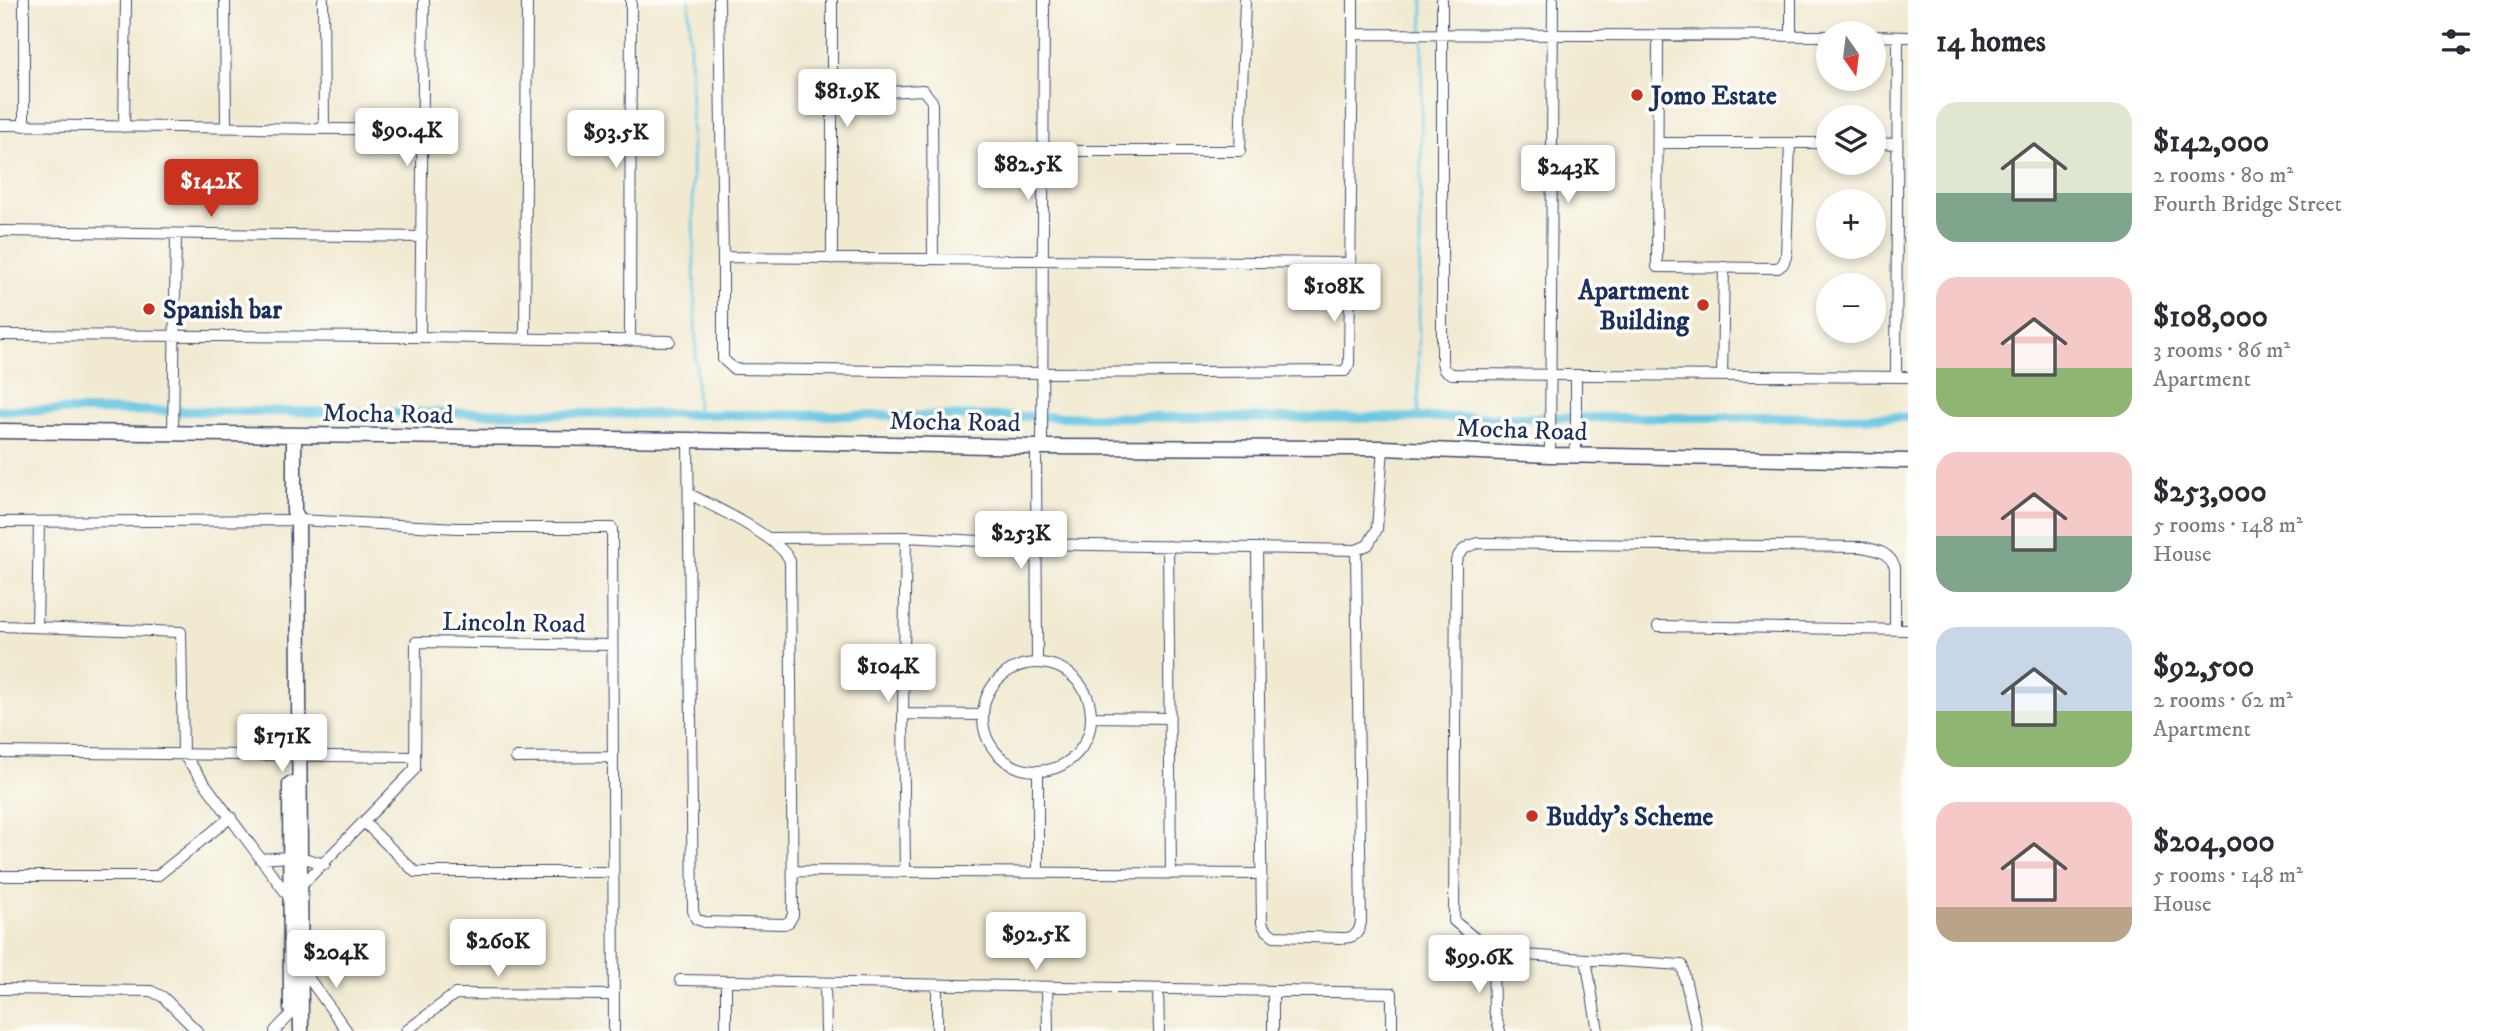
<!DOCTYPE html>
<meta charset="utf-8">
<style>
body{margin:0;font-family:"IM FELL DW Pica",serif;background:#f7f7f7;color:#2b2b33;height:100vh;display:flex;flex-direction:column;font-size:26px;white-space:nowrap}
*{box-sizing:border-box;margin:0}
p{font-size:23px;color:#7c7c81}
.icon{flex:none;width:38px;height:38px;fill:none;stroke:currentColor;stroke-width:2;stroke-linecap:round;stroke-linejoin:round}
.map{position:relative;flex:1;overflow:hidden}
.details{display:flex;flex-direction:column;background:#fff;width:595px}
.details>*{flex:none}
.needle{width:46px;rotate:166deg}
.fabs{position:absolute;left:1816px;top:21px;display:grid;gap:14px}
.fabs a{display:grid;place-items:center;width:70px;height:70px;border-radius:50%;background:#fff;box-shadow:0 4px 10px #0003;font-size:35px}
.price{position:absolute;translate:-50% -60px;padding:0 16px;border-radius:7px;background:#fff;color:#222;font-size:23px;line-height:46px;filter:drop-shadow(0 2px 4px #0008)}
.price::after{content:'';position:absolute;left:50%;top:42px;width:21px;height:16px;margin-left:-10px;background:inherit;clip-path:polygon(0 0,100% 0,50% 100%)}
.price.current{background:#c8321e;color:#fff}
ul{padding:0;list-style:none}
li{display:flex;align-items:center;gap:21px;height:175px;padding:0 28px}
li span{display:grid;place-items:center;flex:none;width:196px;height:140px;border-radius:21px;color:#555}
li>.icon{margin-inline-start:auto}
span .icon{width:84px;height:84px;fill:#fffc;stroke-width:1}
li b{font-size:30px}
h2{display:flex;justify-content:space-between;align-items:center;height:84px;padding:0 28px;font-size:30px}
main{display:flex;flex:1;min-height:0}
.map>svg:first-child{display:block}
</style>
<main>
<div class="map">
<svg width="1908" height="1031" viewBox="0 0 1908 1031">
<rect width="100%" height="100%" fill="#fdfcf7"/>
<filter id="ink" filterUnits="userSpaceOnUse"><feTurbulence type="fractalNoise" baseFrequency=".0143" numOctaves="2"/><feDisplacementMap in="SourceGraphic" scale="14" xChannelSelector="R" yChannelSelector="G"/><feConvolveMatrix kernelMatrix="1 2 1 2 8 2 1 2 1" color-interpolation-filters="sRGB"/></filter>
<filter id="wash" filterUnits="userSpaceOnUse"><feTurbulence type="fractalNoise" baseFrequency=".00686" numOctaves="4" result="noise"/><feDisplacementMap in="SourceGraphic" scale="28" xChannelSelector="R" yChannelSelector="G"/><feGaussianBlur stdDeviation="1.57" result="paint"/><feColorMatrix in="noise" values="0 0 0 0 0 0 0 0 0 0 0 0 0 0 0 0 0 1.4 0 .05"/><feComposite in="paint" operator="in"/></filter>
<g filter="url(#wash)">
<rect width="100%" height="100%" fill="#f1ead1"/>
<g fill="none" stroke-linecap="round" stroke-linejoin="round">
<path stroke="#64c5e2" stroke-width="2.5" d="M689,0L697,413
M1418,417L1423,0"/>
<path stroke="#64c5e2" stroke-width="9" d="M0,410L1277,418L1908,417"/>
</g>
</g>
<g filter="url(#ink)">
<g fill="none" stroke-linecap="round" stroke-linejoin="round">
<defs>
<path id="street" d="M24,0V126
M225,0L226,128
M323,0L324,129
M719,0L723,257
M832,0V259
M1442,0V362L1444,370L1452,374L1908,377
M1353,34L1829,36
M1791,35V0
M1658,36L1657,267L1778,268L1783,264L1786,257L1790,143
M1874,36L1908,37
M833,95L923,90L932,101L933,258
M0,125L423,130
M124,127L126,0
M1658,143H1829
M1874,143L1897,144
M1043,151H1240L1245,0
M0,231L422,237
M1350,263L723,257V359L734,369L1041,373L1345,371L1349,364L1353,34V0
M0,335L420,337L670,341
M420,337L424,0
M525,339L527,0
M630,341L631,0
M1576,375V456
M1722,376L1724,267
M1896,377L1898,37
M173,434L176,234
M688,440L693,911L696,919L705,922L784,924L789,922L793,915L790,561C781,538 713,506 689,494
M1036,447L1037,662
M1042,447L1044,0
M1550,455L1553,0
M0,522L298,520L458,528H612L614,1031
M769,538L906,537L1037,544L1356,550L1368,545L1377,529L1383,448
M1168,546L1171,874
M1257,549L1262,923L1265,929L1274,936L1342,938C1354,938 1359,934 1361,922L1356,550
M0,626L181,632L183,754L289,897
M37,626L39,523
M1658,626L1908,630
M983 717a54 54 0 1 1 108 0a54 54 0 1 1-108 0Z
M903,714L983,715
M1092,717L1170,718
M0,752L414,757
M516,758L613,757
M1038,771V872
M365,823L415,872H613
M300,857L325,864
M260,859L289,857
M793,871L1260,874
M905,871L903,714L906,537
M0,876H157L231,817
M300,887L415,769L416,642L612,645
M1493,953L1494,1010L1500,1031
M1586,959L1598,1031
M302,969L347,1031
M680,980L1392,993V1031
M825,983L826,1031
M937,985V1031
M1047,987L1048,1031
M0,989L151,991L163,997L197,1031
M1158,989L1159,1031
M1273,991V1031
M275,1031L291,1014
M406,1031L455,994L614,995
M726,1031V981
M1697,1031L1682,965L1493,953L1454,921L1456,561C1460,550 1467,546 1478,543L1862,547C1877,550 1889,552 1895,567V630"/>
<path id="secondary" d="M0,431L688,440L1036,447L1383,448L1550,455L1908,461
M294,436V511L298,520L301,1031
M290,784L291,1009"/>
</defs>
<use href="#street" stroke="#3b4b6f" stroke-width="12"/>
<use href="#secondary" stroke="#3b4b6f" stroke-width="17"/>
<use href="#street" stroke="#fff" stroke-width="10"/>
<use href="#secondary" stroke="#fff" stroke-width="14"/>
</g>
</g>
<g fill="#c8321e" stroke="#fdfcf7" stroke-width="2.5">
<circle cx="1637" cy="95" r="7"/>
<circle cx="1703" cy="305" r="7"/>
<circle cx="149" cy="309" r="7"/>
<circle cx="1532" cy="816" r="7"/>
</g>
<g text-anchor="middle" stroke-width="7" stroke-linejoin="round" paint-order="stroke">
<g font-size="26" font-weight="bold" fill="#1b2f5e" stroke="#fdfcf7" text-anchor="start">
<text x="1651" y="104">Jomo Estate</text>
<text x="1689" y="299" text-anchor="end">Apartment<tspan x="1689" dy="30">Building</tspan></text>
<text x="163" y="318">Spanish bar</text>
<text x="1546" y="825">Buddy’s Scheme</text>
</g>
<g font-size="26" fill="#1b2f5e" stroke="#fdfcf7">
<text transform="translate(388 413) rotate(1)" y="9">Mocha Road</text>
<text transform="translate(955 421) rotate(1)" y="9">Mocha Road</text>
<text transform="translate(1522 429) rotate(2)" y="9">Mocha Road</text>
<text transform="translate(514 622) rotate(1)" y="9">Lincoln Road</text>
</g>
</g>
</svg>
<div class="fabs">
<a><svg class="needle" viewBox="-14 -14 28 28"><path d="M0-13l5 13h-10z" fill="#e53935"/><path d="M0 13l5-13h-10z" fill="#7c7c81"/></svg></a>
<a><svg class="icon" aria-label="layers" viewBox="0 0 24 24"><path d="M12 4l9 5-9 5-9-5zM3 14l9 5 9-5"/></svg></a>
<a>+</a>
<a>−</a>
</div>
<b class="price" style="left:847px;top:129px">$81.9K</b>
<b class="price" style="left:407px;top:168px">$90.4K</b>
<b class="price" style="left:616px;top:170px">$93.5K</b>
<b class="price" style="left:1028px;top:202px">$82.5K</b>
<b class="price" style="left:1568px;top:205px">$243K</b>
<b class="price current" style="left:211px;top:219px">$142K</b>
<b class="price" style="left:1334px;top:324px">$108K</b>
<b class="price" style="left:1021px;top:571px">$253K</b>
<b class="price" style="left:888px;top:704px">$104K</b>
<b class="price" style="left:282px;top:774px">$171K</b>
<b class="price" style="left:1036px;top:972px">$92.5K</b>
<b class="price" style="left:498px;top:979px">$260K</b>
<b class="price" style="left:336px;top:990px">$204K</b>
<b class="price" style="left:1479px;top:995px">$99.6K</b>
</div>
<section class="details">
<h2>14 homes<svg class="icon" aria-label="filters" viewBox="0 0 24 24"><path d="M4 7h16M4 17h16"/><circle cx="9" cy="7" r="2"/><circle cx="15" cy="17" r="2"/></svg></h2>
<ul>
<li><span style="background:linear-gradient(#dfe7d0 65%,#7fa58c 0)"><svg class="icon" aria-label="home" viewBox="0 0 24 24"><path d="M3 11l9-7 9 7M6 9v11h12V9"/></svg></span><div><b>$142,000</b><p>2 rooms · 80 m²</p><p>Fourth Bridge Street</p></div></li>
<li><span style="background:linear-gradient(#f6c9c9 65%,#8fb573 0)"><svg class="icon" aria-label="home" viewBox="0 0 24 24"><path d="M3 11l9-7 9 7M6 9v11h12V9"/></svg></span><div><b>$108,000</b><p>3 rooms · 86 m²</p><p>Apartment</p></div></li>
<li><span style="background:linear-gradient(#f6c9c9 60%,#7fa58c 0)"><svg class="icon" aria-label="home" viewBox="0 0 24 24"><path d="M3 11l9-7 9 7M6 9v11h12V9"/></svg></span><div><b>$253,000</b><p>5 rooms · 148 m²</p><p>House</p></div></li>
<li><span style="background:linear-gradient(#c9d6e8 60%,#8fb573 0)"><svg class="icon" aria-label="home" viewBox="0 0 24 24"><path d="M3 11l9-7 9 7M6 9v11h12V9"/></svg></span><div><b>$92,500</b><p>2 rooms · 62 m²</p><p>Apartment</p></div></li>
<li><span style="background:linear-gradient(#f6c9c9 75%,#b9a48a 0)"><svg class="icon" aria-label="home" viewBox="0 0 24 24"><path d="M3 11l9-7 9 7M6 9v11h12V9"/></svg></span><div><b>$204,000</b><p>5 rooms · 148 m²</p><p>House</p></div></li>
</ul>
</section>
</main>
